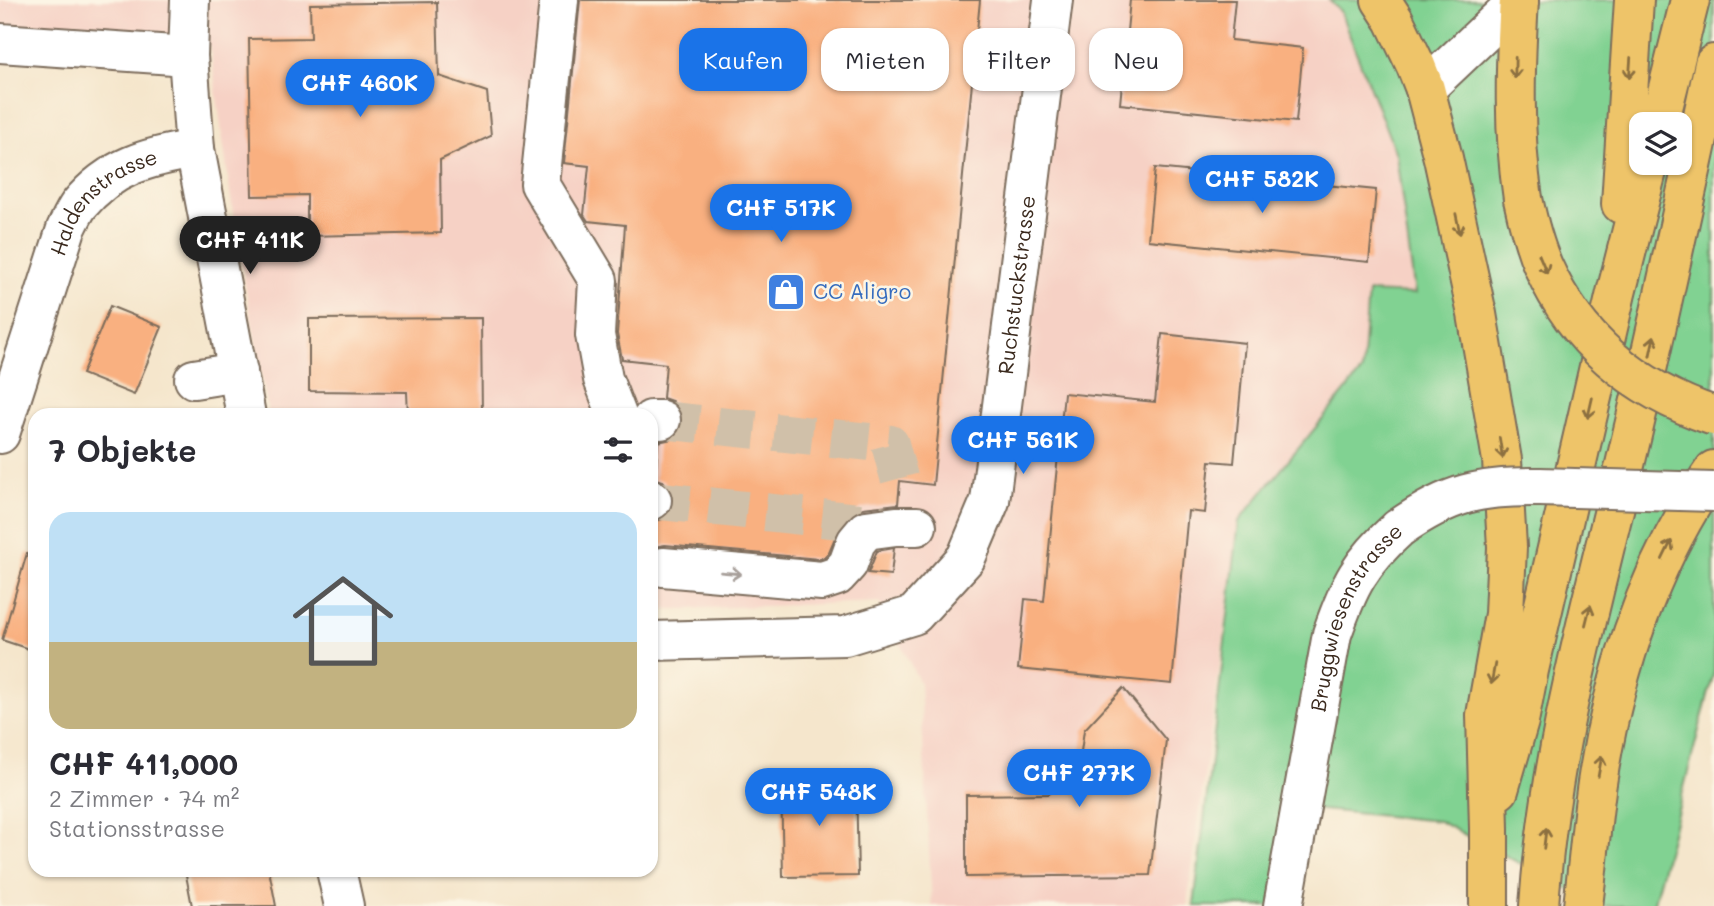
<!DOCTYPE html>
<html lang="de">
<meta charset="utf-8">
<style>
body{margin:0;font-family:Mali,sans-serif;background:#f7f7f7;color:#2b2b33;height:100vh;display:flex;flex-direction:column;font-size:26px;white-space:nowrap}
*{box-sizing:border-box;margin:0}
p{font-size:23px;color:#7c7c81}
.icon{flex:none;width:38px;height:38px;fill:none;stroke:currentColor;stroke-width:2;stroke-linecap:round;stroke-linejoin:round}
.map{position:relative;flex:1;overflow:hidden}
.panel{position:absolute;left:28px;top:408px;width:630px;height:469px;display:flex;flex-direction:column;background:#fff;border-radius:21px;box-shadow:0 2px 5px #0004}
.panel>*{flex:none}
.top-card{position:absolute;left:679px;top:28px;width:665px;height:63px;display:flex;gap:14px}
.buttons{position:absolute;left:1629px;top:112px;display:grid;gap:14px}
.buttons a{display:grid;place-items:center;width:63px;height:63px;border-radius:14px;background:#fff;box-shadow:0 2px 5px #0004;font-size:35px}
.price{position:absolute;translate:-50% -60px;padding:0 16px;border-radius:24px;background:#1a73e8;color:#fff;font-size:23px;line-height:46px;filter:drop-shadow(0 2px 4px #0008)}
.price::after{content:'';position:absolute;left:50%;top:42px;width:21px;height:16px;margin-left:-10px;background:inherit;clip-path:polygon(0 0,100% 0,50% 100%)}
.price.on{background:#222;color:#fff}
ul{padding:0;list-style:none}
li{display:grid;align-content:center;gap:14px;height:371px;padding:0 21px}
li span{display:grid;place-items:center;height:217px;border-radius:21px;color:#555}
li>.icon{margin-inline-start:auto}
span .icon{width:126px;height:126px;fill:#fffc;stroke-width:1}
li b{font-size:30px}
h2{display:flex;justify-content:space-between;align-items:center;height:84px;padding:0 21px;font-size:30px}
.tag{padding:0 24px;border-radius:21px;background:#fff;box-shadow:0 2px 5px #0004;font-size:24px;line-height:63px}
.tag.on{background:#1a73e8;color:#fff}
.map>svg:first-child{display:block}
</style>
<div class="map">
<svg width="1714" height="906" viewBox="0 0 1714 906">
<rect width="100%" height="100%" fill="#fcf5e5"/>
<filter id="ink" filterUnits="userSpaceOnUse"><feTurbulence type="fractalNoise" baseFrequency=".0143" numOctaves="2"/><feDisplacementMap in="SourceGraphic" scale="14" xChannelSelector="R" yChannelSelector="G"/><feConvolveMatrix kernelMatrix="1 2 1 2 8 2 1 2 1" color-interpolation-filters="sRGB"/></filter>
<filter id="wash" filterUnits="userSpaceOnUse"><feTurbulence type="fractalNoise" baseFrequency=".00686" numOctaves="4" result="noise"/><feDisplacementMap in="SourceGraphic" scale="28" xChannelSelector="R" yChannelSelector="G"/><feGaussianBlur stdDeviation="1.57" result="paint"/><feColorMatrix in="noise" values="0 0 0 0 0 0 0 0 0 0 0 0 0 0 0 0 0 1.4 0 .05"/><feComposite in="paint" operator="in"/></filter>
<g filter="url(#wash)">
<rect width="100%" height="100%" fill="#f5e6cc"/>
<path fill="#f6d1c5" d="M0,0H1329L1340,11L1396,154L1415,295L1368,292L1362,371L1239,521L1187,906H932L920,683L879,602L651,610V415H269L236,235L210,46L0,32Z"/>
<path fill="#81d292" stroke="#5e7e58" stroke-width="2" fill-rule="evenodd" d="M1329,0H1714V672L1653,906H1601L1439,821L1301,808L1283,906H1194L1239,521L1362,371L1368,292L1415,294L1396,154L1340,11ZM1642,124H1680V163H1642Z"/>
<g id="blocks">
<path fill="#f9b080" d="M580,0H980L933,485L900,481L898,504L863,508L850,515L839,528L829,552L825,557L819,559L665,545L654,547L651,549V522L663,519L671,510L674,501L671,489L663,481L655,479L658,442L672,439L680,430L683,419L680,409L672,401L663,398L666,364L622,359L617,334L625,225L588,221L584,215L589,166L564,163Z
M1130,0H1235L1231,40L1303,48L1296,122L1120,104Z
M437,2L439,76L487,92L491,136L440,160L441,233L307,236V195L252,196L249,39L311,38L310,4Z
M1155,168L1376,190L1369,262L1148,240Z
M110,306L162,327L134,395L82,374Z
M481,318L482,415H408L407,392L309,391V319Z
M1162,334L1245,343L1234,463L1210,461L1205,513L1188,511L1172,684L1018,669L1025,599L1044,601L1064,393L1155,402Z
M894,548L891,575L868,573L877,551Z
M27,553L35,555V651L2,640Z
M1123,688L1166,740L1150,875L966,877V795L1049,794L1079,766L1084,730Z
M856,779L858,876L783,877L781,780Z
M185,870H269L276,906H192Z"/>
</g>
</g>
<g filter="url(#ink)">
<use href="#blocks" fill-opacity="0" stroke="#7c6c5b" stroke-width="2"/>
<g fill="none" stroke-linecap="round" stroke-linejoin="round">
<path stroke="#d0c0a9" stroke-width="38" stroke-dasharray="38 19" stroke-linecap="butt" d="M661,420L890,444L900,481
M652,500L896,526"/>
<defs>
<g id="minor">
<path d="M190,0L188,56L195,149L246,415"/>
<path d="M559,0L540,184L598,280L595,335L603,379L617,415"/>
<path d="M0,43L188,56"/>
<path d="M1425,89L1519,0"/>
<path d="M194,379L238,372"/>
<path d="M651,420H661"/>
<path id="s1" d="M0,434L66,229C70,221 74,212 79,205C111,166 148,157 195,149"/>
<path d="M651,500H652"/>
<path d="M663,567L822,581L837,576L848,564L856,542L866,530L896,526H917"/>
<path id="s2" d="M651,641L845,636L914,615L966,558L990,501L1053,0"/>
<path d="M336,870L344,906"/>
<path id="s3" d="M1283,906L1332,634C1349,585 1360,563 1399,528"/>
</g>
<path id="highway" d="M1381,0L1394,20L1416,66L1425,89L1443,158L1477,314L1502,460L1507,547L1504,614L1486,715L1489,829V906
M1519,0C1515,67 1513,133 1523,199
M1659,124L1690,0
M1621,204L1634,0
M1499,790L1519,721L1529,670L1616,293L1649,163
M1539,906C1549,757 1589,613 1624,469C1656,335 1685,199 1714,64
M1583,906C1588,865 1591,824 1597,783C1614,672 1649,563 1714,470"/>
</defs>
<use href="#minor" stroke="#7c6c5b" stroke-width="42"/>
<use href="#highway" stroke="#7c6c5b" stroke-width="42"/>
<use href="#minor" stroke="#fff" stroke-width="38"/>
<use href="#highway" stroke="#eec469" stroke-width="38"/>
<defs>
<path id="minor-bridge" d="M1399,528C1450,493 1479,486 1540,487L1714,492"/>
<path id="highway-bridge" d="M1523,199C1528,222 1534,245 1543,266C1577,342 1636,390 1714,416"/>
</defs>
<use href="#minor-bridge" stroke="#7c6c5b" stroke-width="42" stroke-linecap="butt"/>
<use href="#highway-bridge" stroke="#7c6c5b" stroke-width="42" stroke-linecap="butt"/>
<use href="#minor-bridge" stroke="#fff" stroke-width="38"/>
<use href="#highway-bridge" stroke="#eec469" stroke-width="38"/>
</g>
<defs><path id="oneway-shaft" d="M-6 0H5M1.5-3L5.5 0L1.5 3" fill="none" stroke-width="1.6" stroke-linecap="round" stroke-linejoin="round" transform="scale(1.75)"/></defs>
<g stroke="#8c6f40">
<use href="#oneway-shaft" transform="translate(1515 68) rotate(91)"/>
<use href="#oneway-shaft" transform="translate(1630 68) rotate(94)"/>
<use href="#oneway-shaft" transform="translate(1458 224) rotate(78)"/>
<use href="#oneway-shaft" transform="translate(1543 264) rotate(67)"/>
<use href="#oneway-shaft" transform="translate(1652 346) rotate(-78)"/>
<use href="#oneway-shaft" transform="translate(1590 408) rotate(103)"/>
<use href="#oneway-shaft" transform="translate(1501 448) rotate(81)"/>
<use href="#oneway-shaft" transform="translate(1667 550) rotate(-64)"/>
<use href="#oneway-shaft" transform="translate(1588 615) rotate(-76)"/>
<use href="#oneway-shaft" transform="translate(1493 674) rotate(100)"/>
<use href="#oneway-shaft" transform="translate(1600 766) rotate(-80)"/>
<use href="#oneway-shaft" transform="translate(1545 838) rotate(-83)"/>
</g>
<use stroke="#a79f9a" href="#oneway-shaft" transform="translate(731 573) rotate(5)"/>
</g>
<defs>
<symbol id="shop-square" viewBox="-11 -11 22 22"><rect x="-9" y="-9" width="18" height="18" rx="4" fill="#3f7fe0" stroke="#fcf5e5"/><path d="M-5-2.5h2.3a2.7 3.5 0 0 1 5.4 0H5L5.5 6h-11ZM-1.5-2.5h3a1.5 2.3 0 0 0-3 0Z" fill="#fff"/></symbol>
</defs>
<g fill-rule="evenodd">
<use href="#shop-square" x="764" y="270" width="44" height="44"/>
</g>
<g text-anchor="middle" stroke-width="5" stroke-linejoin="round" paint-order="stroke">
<g font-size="21" fill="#3b2a1e" stroke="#fcf5e5">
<text dy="7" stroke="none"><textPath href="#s1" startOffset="262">Haldenstrasse</textPath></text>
<text dy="7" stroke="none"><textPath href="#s2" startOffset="623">Ruchstuckstrasse</textPath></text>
<text dy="7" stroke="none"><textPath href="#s3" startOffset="301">Bruggwiesenstrasse</textPath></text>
</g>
<g font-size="21" fill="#366cbe" stroke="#fcf5e5" text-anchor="start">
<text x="813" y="299">CC Aligro</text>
</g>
</g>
</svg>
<div class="buttons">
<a><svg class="icon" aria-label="layers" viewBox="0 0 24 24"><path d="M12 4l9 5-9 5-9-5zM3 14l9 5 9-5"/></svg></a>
</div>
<b class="price" style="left:360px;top:119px">CHF 460K</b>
<b class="price" style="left:1262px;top:215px">CHF 582K</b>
<b class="price" style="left:781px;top:244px">CHF 517K</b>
<b class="price on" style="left:250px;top:276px">CHF 411K</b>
<b class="price" style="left:1023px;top:476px">CHF 561K</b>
<b class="price" style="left:1079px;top:809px">CHF 277K</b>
<b class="price" style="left:819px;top:828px">CHF 548K</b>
<div class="top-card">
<a class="tag on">Kaufen</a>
<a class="tag">Mieten</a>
<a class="tag">Filter</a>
<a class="tag">Neu</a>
</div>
<section class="panel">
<h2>7 Objekte<svg class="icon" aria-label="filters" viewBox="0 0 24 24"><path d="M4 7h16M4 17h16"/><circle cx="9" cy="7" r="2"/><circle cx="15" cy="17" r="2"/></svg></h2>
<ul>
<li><span style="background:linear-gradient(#bfe0f5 60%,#c2b280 0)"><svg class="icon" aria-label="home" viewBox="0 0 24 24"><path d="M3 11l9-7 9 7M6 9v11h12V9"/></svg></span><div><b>CHF 411,000</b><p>2 Zimmer · 74 m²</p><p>Stationsstrasse</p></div></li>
</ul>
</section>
</div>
